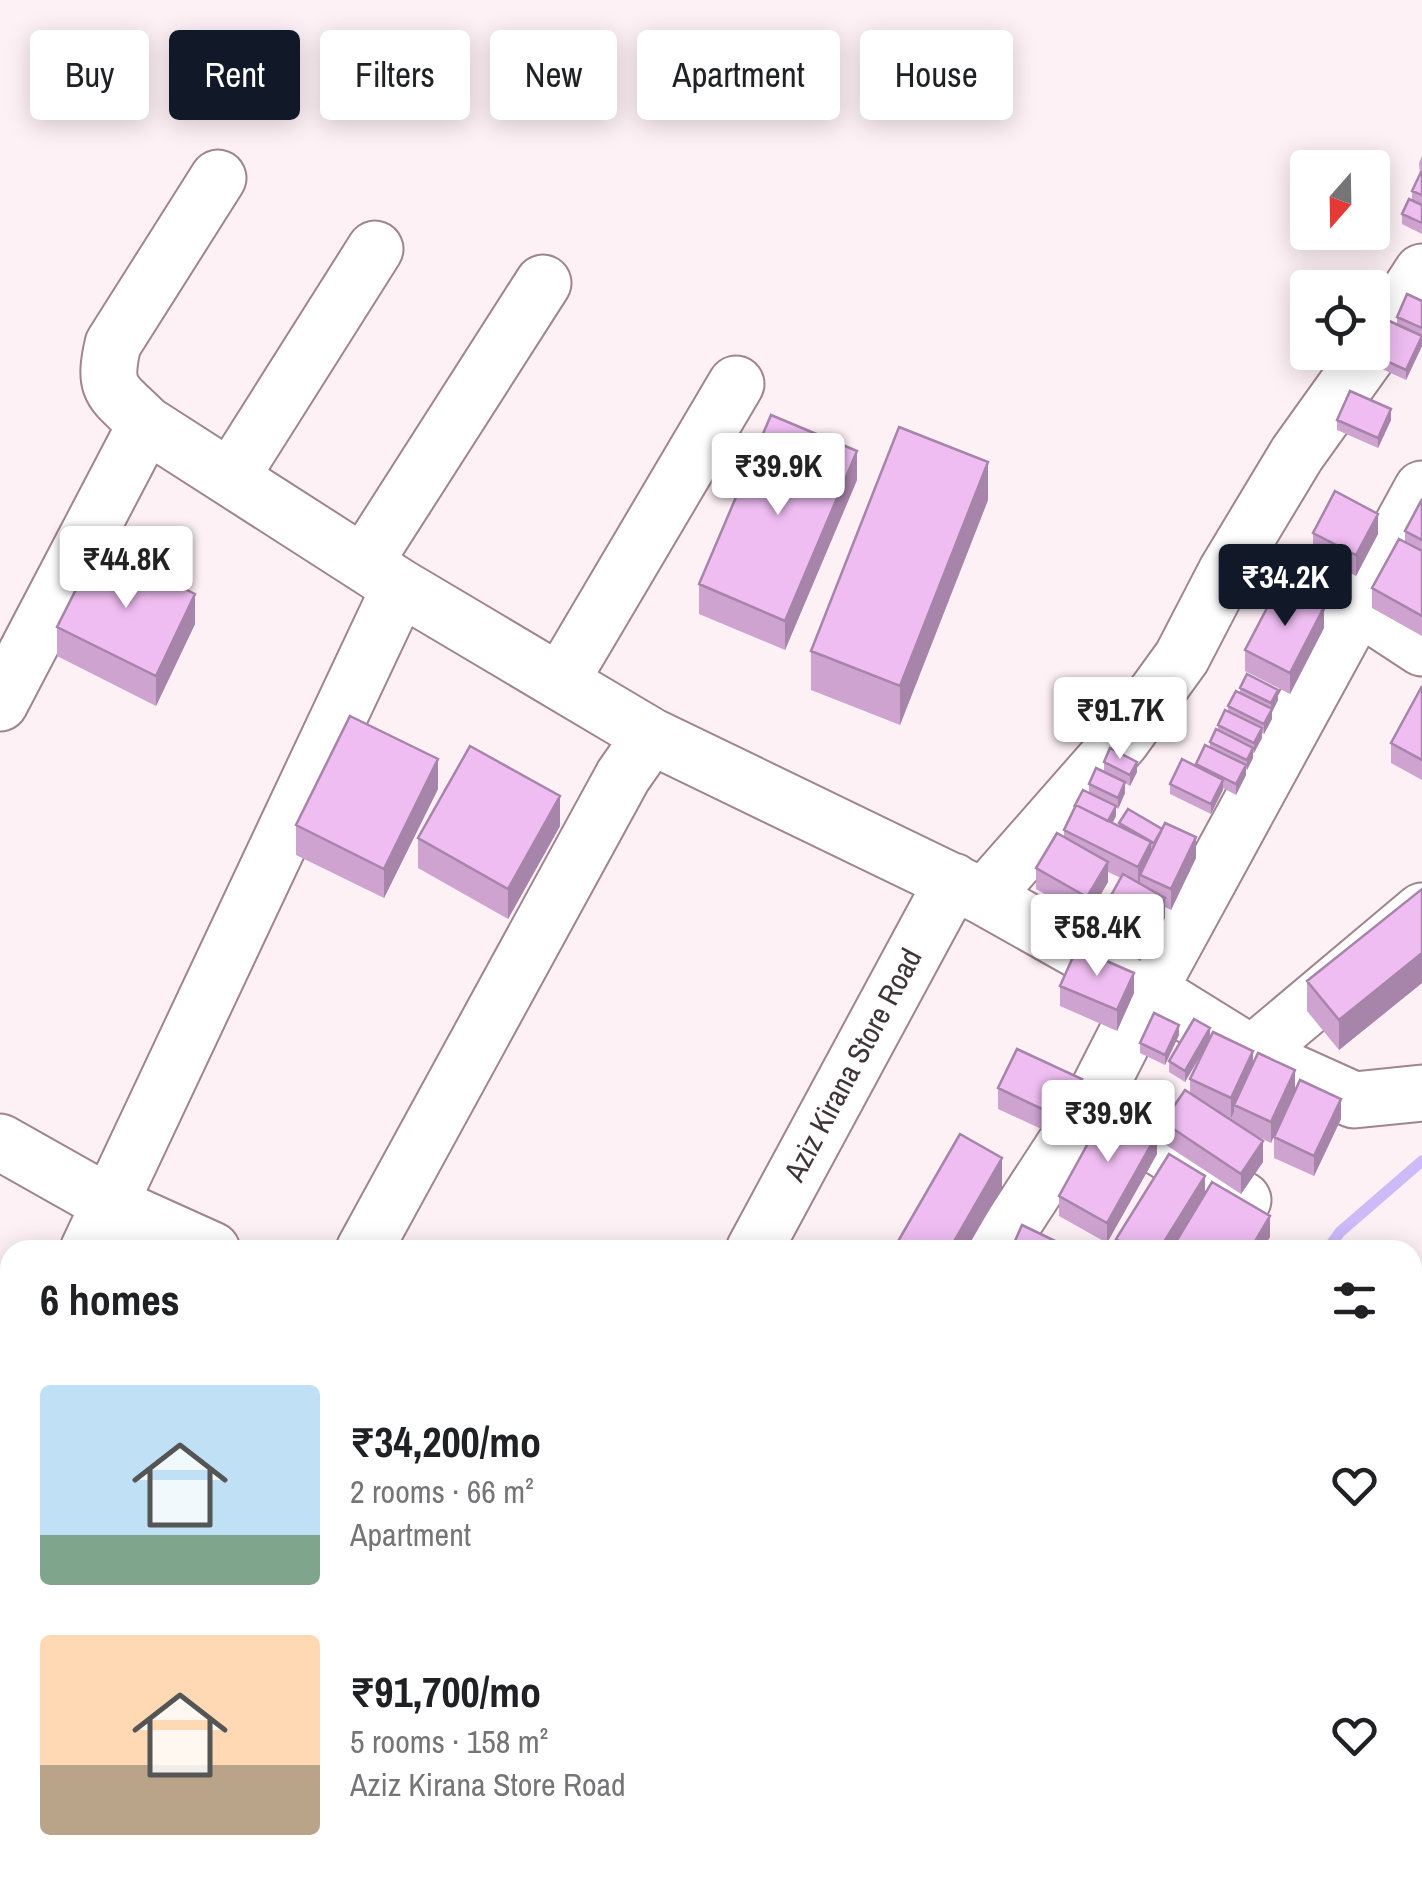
<!DOCTYPE html>
<meta charset="utf-8">
<style>
body{margin:0;font-family:"Archivo Narrow",sans-serif;background:#f2f2f2;color:#202124;height:100vh;display:flex;flex-direction:column;font-size:38px;white-space:nowrap}
*{box-sizing:border-box;margin:0}
p{font-size:32px;color:#757577}
.icon{flex:none;width:55px;height:55px;fill:none;stroke:currentColor;stroke-width:2;stroke-linecap:round;stroke-linejoin:round}
.map{position:relative;flex:1;overflow:hidden}
.drawer{position:absolute;left:0px;top:1240px;width:1422px;height:642px;display:flex;flex-direction:column;background:#fff;border-radius:30px 30px 0 0;box-shadow:0 5px 25px #0003}
.drawer>*{flex:none}
.hud{position:absolute;left:30px;top:30px;width:1362px;height:90px;display:flex;gap:20px}
.needle{width:65px;rotate:200deg}
.buttons{position:absolute;left:1290px;top:150px;display:grid;gap:20px}
.buttons a{display:grid;place-items:center;width:100px;height:100px;border-radius:10px;background:#fff;box-shadow:0 5px 25px #0003;font-size:50px}
.price{position:absolute;translate:-50% -85px;padding:0 22px;border-radius:10px;background:#fff;color:#222;font-size:32px;line-height:65px;filter:drop-shadow(0 2px 5px #0008)}
.price::after{content:'';position:absolute;left:50%;top:60px;width:30px;height:22px;margin-left:-15px;background:inherit;clip-path:polygon(0 0,100% 0,50% 100%)}
.price.current{background:#111827;color:#fff}
ul{padding:0;list-style:none}
li{display:flex;align-items:center;gap:30px;height:250px;padding:0 40px}
li span{display:grid;place-items:center;flex:none;width:280px;height:200px;border-radius:10px;color:#555}
li>.icon{margin-inline-start:auto}
span .icon{width:120px;height:120px;fill:#fffc;stroke-width:1}
li b{font-size:42px}
h2{display:flex;justify-content:space-between;align-items:center;height:120px;padding:0 40px;font-size:42px}
.tag{padding:0 35px;border-radius:10px;background:#fff;box-shadow:0 5px 25px #0003;font-size:35px;line-height:90px}
.tag.current{background:#111827;color:#fff}
.map>svg:first-child{display:block}
</style>
<div class="map">
<svg width="1422" height="1881" viewBox="0 0 1422 1881">
<rect width="100%" height="100%" fill="#fef1f6"/>
<g fill="none" stroke-linecap="round" stroke-linejoin="round">
<path stroke="#ccbaf9" stroke-width="11" d="M1327,1250L1340,1232L1422,1161
M994,1881L996,1872"/>
<defs>
<path id="minor" d="M218,178L113,344C102,392 113,391 146,424L400,587L651,736L623,776L364,1250
M1372,349L1422,272
M231,477L375,249
M364,563L543,283
M1358,606L1422,648
M560,682L736,384
M0,703L146,424
M651,736L984,897L1149,990L1252,1054L1354,1100L1422,1093
M984,897L1122,740L1182,657L1226,572L1297,454L1370,352
M1252,1054L1422,911
M1094,1106L1243,1200
M0,1142L110,1204L212,1250
M88,1250L400,587
M754,1250L953,881
M996,1250L1091,1104L1149,990L1422,489
M0,1434L10,1413
M1412,1763L1422,1742
M0,1833L10,1838
M1288,1872L1312,1881
M650,1881L654,1872
M808,1881L812,1872
M1360,1881L1364,1872"/>
</defs>
<use href="#minor" stroke="#a0848f" stroke-width="59"/>
<use href="#minor" stroke="#fff" stroke-width="55"/>
</g>
<path fill="#cea3d0" d="M1422,156V234L1402,224V214L1412,200V191L1420,173L1419,163Z
M1422,301V346L1406,380L1369,363V353L1397,324V317Z
M1337,420H1391L1378,448L1337,430Z
M857,480L785,650L699,614V584Z
M1422,499V636L1372,608V588L1405,542V531Z
M988,500L900,725L811,690V651Z
M1313,533L1378,534L1356,576L1313,553Z
M195,624L156,706L57,656V627Z
M1324,628L1290,694L1245,671V650Z
M1422,686V780L1391,763V743Z
M1240,688L1278,700L1272,712V719L1264,734L1262,733V738L1254,753H1253V758L1247,770L1246,769V775L1236,795L1223,788L1211,814L1170,794V784L1196,766V764L1210,748V742L1218,730V725L1228,711V706L1240,693Z
M1104,762L1137,772L1130,786L1125,783V793L1118,809L1116,807V816L1112,823L1119,826V823L1196,858L1171,910L1165,907V918L1140,961L1099,938V917L1121,878L1108,872V882L1087,918L1036,889V868L1064,836V830L1089,792V784L1104,771Z
M438,789L384,898L296,855V825Z
M560,826L508,919L418,868V838Z
M1422,889V983L1339,1050L1307,1011V981Z
M1060,986L1134,993L1117,1031L1060,1006Z
M1179,1035L1165,1065L1140,1053V1043Z
M1210,1038L1253,1065L1295,1070L1271,1143L1252,1134L1263,1162L1241,1194L1163,1143V1122L1190,1093V1079L1207,1044L1185,1082L1169,1072V1061Z
M998,1088L1082,1100L1063,1139L998,1109Z
M1341,1119L1314,1176L1274,1158V1137Z
M1157,1154L1107,1243L1059,1216V1196Z
M1205,1193L1270,1237L1262,1250H1116V1239Z
M1422,1397V1674L1412,1670V1413Z
M0,1471L10,1475V1640L0,1635Z
M233,1872H475V1879L473,1881H250Z
M659,1872H729L725,1881H655Z"/>
<path fill="#a784a9" d="M1422,336V346L1406,380V370Z
M1391,409V420L1378,448V438Z
M857,451V480L785,650V621Z
M988,462V500L900,725V686Z
M1378,514V534L1356,576V555Z
M195,594V624L156,706V676Z
M1324,607V628L1290,694V673Z
M1278,690V700L1272,712V719L1264,734V724L1271,710V703Z
M1262,728V738L1254,753V743Z
M1253,748V758L1247,770V760Z
M438,759V789L384,898V869Z
M1137,762V772L1130,786V775Z
M1246,765V775L1236,795V784Z
M1223,780V790L1211,814V804Z
M1125,782V793L1118,809V798Z
M560,796V826L508,919V889Z
M1116,806V816L1107,834V823Z
M1196,837V858L1171,910V889Z
M1151,842V862L1140,875V882L1138,887V867Z
M1108,862V882L1087,918V897Z
M1165,898V918L1140,961V941Z
M1422,953V983L1339,1050V1020Z
M1134,973V993L1117,1031V1010Z
M1179,1025V1035L1165,1065V1055Z
M1210,1028V1039L1185,1082V1071Z
M1253,1051V1072L1234,1105V1112L1231,1118V1098Z
M1295,1070V1090L1271,1143V1122Z
M1082,1079V1100L1063,1139V1119Z
M1341,1099V1119L1314,1176V1156Z
M1157,1134V1154L1107,1243V1223Z
M1263,1141V1162L1241,1194V1174Z
M1002,1158V1188L966,1250H949Z
M1205,1176V1196L1172,1250H1159Z
M1270,1216V1237L1262,1250H1250Z
M364,1872H379L375,1881H360Z
M463,1872H475L473,1881H458Z
M633,1872H637V1881H629Z
M720,1872H729L725,1881H720Z"/>
<path fill="#efbdf2" stroke="#a784a9" stroke-width="2.5" d="M1421,172H1422V195L1412,191Z
M1409,199L1422,205V223L1402,214Z
M1407,294L1422,301V328L1397,317Z
M1385,319L1422,336L1406,370L1369,353L1372,352V346Z
M1350,391L1391,409L1378,438L1337,420Z
M771,415L857,451L785,621L699,584Z
M899,427L988,462L900,686L811,651Z
M1335,491L1378,514L1356,555L1313,533Z
M1422,499V540L1405,531Z
M1399,539L1422,551V616L1372,588Z
M98,546L195,594L156,676L57,627Z
M1279,585L1324,607L1290,673L1245,650Z
M1247,674L1278,690L1271,703L1240,688Z
M1422,686V760L1391,743Z
M1236,691L1272,709L1264,724L1228,706Z
M1225,710L1262,728L1254,743L1218,725Z
M350,716L438,759L384,869L296,825Z
M1216,729L1253,748L1247,760L1210,742Z
M1205,745L1246,765L1236,784L1196,764Z
M470,746L560,796L508,889L418,838Z
M1110,748L1137,762L1130,775L1104,762Z
M1182,759L1223,780L1211,804L1170,784Z
M1096,768L1125,782L1118,798L1089,784Z
M1083,790L1116,806L1108,821L1076,805L1074,807Z
M1076,805L1151,842L1138,867L1064,830Z
M1128,809L1162,829L1154,843L1119,823Z
M1165,823L1196,837L1171,889L1140,875Z
M1057,833L1108,862L1087,897L1036,868Z
M1123,874L1165,898L1140,941L1099,917Z
M1422,889V953L1339,1020L1307,981Z
M1077,948L1134,973L1117,1010L1060,986Z
M1154,1013L1179,1025L1165,1055L1140,1043Z
M1194,1019L1210,1028L1185,1071L1169,1061Z
M1213,1032L1253,1051L1231,1098L1190,1079Z
M1017,1049L1082,1079L1063,1119L998,1088Z
M1258,1053L1295,1070L1271,1122L1234,1105Z
M1300,1080L1341,1099L1314,1156L1274,1137Z
M1185,1090L1263,1141L1241,1174L1163,1122Z
M1108,1107L1157,1134L1107,1223L1059,1196Z
M960,1134L1002,1158L949,1250H893Z
M1169,1154L1205,1176L1159,1250H1133L1116,1239Z
M1212,1182L1270,1216L1250,1250H1171Z
M1022,1225L1072,1249L1071,1250H1011Z
M87,1245L97,1250H85Z
M1420,1396L1422,1397V1490L1412,1486V1413Z
M0,1471L10,1475V1610L0,1606Z
M1412,1511L1422,1514V1636L1412,1632Z
M24,1872H79L98,1881H21Z
M286,1872H364L360,1881H303Z
M374,1872H463L458,1881H369Z
M562,1872H633L629,1881H558Z
M659,1872H698L714,1880V1881H655Z"/>
<g text-anchor="middle" stroke-width="10" stroke-linejoin="round" paint-order="stroke">
<g font-size="30" fill="#403439" stroke="#fff">
<text transform="translate(853 1065) rotate(-62)" y="10">Aziz Kirana Store Road</text>
</g>
</g>
</svg>
<div class="buttons">
<a><svg class="needle" viewBox="-14 -14 28 28"><path d="M0-13l5 13h-10z" fill="#e53935"/><path d="M0 13l5-13h-10z" fill="#757577"/></svg></a>
<a><svg class="icon" aria-label="locate" viewBox="0 0 24 24"><circle cx="12" cy="12" r="6"/><path d="M12 2v4M12 18v4M2 12h4M18 12h4"/></svg></a>
</div>
<b class="price" style="left:778px;top:518px">₹39.9K</b>
<b class="price" style="left:126px;top:611px">₹44.8K</b>
<b class="price current" style="left:1285px;top:629px">₹34.2K</b>
<b class="price" style="left:1120px;top:762px">₹91.7K</b>
<b class="price" style="left:1097px;top:979px">₹58.4K</b>
<b class="price" style="left:1108px;top:1165px">₹39.9K</b>
<div class="hud">
<a class="tag">Buy</a>
<a class="tag current">Rent</a>
<a class="tag">Filters</a>
<a class="tag">New</a>
<a class="tag">Apartment</a>
<a class="tag">House</a>
</div>
<section class="drawer">
<h2>6 homes<svg class="icon" aria-label="filters" viewBox="0 0 24 24"><path d="M4 7h16M4 17h16"/><circle cx="9" cy="7" r="2"/><circle cx="15" cy="17" r="2"/></svg></h2>
<ul>
<li><span style="background:linear-gradient(#bfe0f5 75%,#7fa58c 0)"><svg class="icon" aria-label="home" viewBox="0 0 24 24"><path d="M3 11l9-7 9 7M6 9v11h12V9"/></svg></span><div><b>₹34,200/mo</b><p>2 rooms · 66 m²</p><p>Apartment</p></div><svg class="icon" aria-label="heart" viewBox="0 0 24 24"><path d="M12 20l-8-8c-3-5 5-10 8-4 3-6 11-1 8 4z"/></svg></li>
<li><span style="background:linear-gradient(#ffd9b3 65%,#b9a48a 0)"><svg class="icon" aria-label="home" viewBox="0 0 24 24"><path d="M3 11l9-7 9 7M6 9v11h12V9"/></svg></span><div><b>₹91,700/mo</b><p>5 rooms · 158 m²</p><p>Aziz Kirana Store Road</p></div><svg class="icon" aria-label="heart" viewBox="0 0 24 24"><path d="M12 20l-8-8c-3-5 5-10 8-4 3-6 11-1 8 4z"/></svg></li>
</ul>
</section>
</div>
